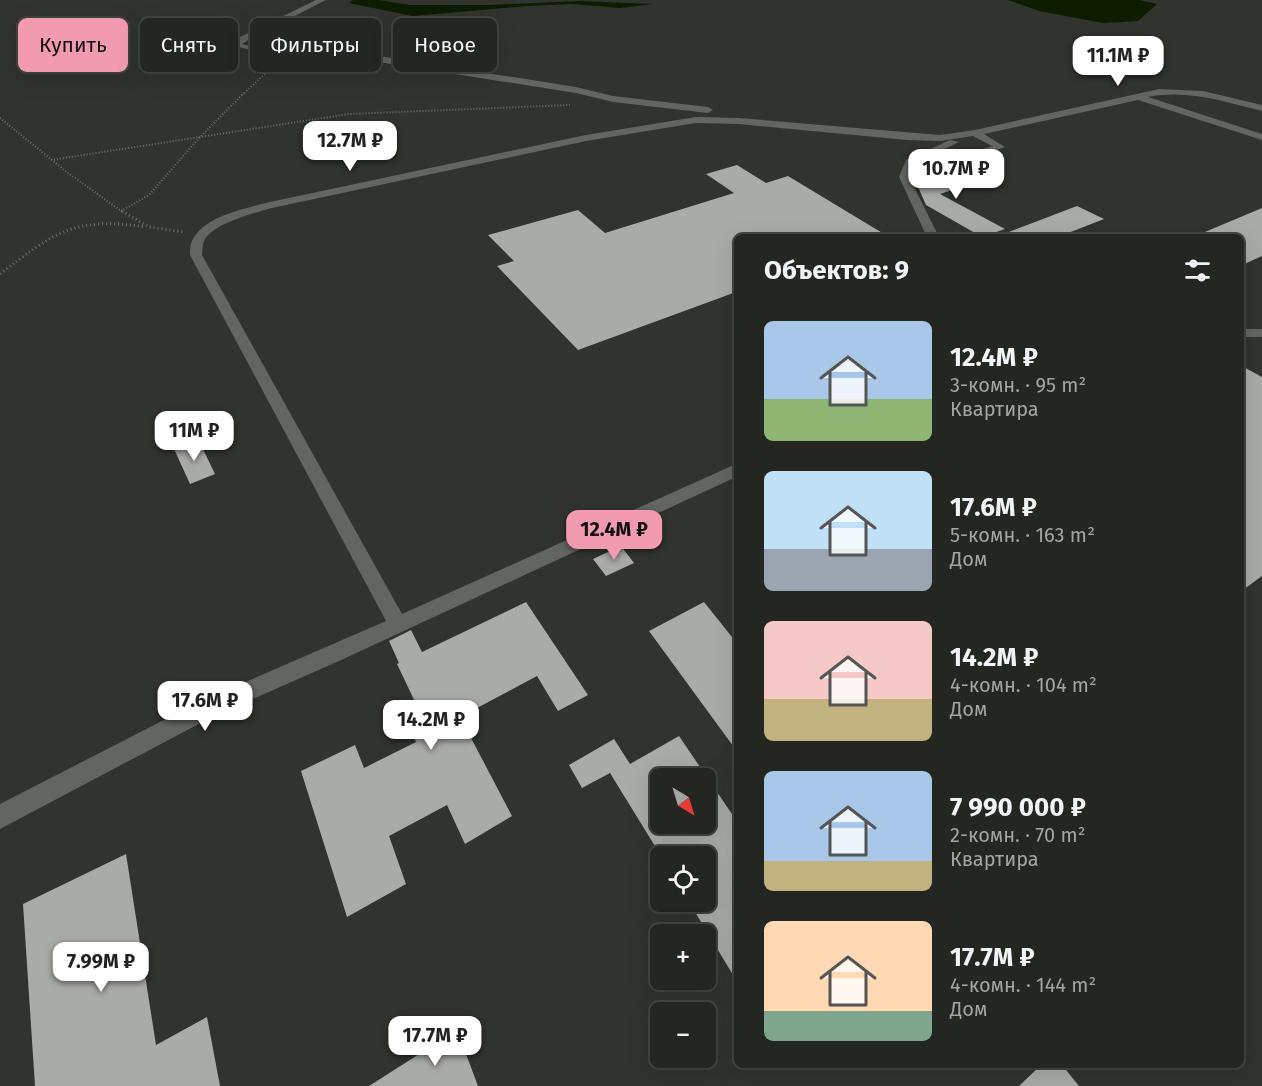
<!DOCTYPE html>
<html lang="ru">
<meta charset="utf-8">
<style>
body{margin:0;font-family:"Fira Sans",sans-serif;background:#2c2e2a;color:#f1f3f6;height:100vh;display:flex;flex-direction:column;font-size:22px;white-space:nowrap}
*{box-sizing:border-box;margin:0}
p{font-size:20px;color:#a3a5a5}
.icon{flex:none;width:33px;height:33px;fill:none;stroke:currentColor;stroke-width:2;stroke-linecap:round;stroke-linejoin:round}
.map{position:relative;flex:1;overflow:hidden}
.details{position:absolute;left:734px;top:234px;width:510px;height:834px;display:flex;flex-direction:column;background:#242622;border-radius:9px;box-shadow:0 6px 24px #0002,0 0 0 2px #414340}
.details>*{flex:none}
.hud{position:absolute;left:18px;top:18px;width:570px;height:54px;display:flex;gap:12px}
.needle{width:39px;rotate:142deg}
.fabs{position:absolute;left:650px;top:768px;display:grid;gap:12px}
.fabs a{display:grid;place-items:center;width:66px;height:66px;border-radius:9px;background:#242622;box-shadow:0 6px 24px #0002,0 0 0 2px #414340;font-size:30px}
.price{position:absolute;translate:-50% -51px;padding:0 14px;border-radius:12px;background:#fff;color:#222;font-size:20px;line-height:39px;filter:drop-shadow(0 2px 3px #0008)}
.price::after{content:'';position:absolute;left:50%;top:36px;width:18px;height:14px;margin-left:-9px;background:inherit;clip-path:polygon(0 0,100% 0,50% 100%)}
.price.on{background:#f29ab0;color:#111}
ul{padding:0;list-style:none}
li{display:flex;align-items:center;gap:18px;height:150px;padding:0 30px}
li span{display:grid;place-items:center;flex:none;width:168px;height:120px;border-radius:9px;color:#555}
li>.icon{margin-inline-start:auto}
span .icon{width:72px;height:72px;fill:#fffc;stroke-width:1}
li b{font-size:26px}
h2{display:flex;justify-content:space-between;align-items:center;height:72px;padding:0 30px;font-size:26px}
.pill{padding:0 21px;border-radius:9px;background:#242622;box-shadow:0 6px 24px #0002,0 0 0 2px #414340;font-size:21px;line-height:54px}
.pill.on{background:#f29ab0;color:#111}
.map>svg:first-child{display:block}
</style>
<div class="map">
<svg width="1262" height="1086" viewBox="0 0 1262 1086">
<rect width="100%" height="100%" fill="#30332e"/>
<path fill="#0e1d00" d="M352,0H379L409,5H490L579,1L653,4L620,8L571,4L527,6L413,16L349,3Z
M1008,0H1139L1157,4L1138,21L1103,23L1039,11Z"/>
<path fill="#a9aba6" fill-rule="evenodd" d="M737,165L766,183L788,176L889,237H736V292L578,350L497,266L514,261L488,235L578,210L605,233L734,193L706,174Z
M966,167L988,178L940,194L1005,229L982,237L926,205L915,180L919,182Z
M1077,206L1104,219L1058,237H1001V235Z
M1262,208V256L1240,266V237H1193Z
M1240,365L1262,377V576L1240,592Z
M198,439L215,474L190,484L174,449Z
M621,546L634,563L606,576L593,559Z
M526,602L588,695L558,711L537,676L460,717L512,816L465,844L447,805L389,836L406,884L347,917L301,771L355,745L364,768L416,742L403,713L417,706L397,664L399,663L389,641L411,630L422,652Z
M704,602L736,642V750L649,631Z
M679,736L736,820V980L689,902H705V856H661L610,773L582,788L569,765L614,739L630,764ZM660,778H705V824H660Z
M126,854L156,1045L207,1017L220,1086H35L23,904Z
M457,1030L478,1086H369Z
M1041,1065H1062L1079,1086H1019Z"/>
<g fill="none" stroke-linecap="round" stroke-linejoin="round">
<path stroke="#6d6f6c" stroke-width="1.5" stroke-dasharray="1 2" stroke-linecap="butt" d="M242,95L268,71L288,61"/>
<path stroke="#6d6f6c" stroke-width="2" stroke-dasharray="1 2" stroke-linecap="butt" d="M0,118L68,173L124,213
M51,160L349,114L570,105
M121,211L149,195L199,138L244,93"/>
<path stroke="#6d6f6c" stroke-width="3" stroke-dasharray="1 3" stroke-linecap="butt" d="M122,211L149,227L184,232
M0,274C54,233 74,216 145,227"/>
<path fill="#626560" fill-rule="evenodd" d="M316,0H326L256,36L266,41L309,50L385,57L576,87L613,96L708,107L713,110L708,113L613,102L576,93L385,63L308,54L261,45L250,39L242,44L274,52L270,54L234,46L236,39Z
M1159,89L1203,91L1262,105V111C1226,102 1186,89 1148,97L1262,134V140L1138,100L984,134L1005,147L966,161L961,158L962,156L992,146L973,136L940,141L907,140L739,124L696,123L586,141L272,208C255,213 213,223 204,241C202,245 203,250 202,255L402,614L736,464V477L339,661L212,717L0,829V804L197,703L386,621L190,255C190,251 190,245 192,241C203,216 246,208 270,202L586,135L696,117L739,118L940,135L975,130Z
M950,140L959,142L914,164L909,177L939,237H927L899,177L906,160Z
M1240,329H1262V337H1240Z"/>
</g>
</svg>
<div class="fabs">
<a><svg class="needle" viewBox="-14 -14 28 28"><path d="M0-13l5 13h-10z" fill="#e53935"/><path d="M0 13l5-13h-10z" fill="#a3a5a5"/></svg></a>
<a><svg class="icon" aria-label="locate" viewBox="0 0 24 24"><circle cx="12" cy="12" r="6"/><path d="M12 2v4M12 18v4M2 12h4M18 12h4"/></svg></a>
<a>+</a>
<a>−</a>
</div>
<b class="price" style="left:1118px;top:87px">11.1M ₽</b>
<b class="price" style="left:350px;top:172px">12.7M ₽</b>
<b class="price" style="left:956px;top:200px">10.7M ₽</b>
<b class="price" style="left:194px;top:462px">11M ₽</b>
<b class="price on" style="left:614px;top:561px">12.4M ₽</b>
<b class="price" style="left:205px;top:732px">17.6M ₽</b>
<b class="price" style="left:431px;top:751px">14.2M ₽</b>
<b class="price" style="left:101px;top:993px">7.99M ₽</b>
<b class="price" style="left:435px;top:1067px">17.7M ₽</b>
<div class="hud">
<a class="pill on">Купить</a>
<a class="pill">Снять</a>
<a class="pill">Фильтры</a>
<a class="pill">Новое</a>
</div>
<section class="details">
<h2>Объектов: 9<svg class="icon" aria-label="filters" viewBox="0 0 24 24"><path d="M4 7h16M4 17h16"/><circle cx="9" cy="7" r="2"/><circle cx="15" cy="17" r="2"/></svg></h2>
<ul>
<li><span style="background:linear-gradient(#a9c7e8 65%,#8fb573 0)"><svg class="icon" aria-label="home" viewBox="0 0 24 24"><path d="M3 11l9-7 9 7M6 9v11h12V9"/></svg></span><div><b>12.4M ₽</b><p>3-комн. · 95 m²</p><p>Квартира</p></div></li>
<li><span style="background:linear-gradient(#bfe0f5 65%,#9aa5b1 0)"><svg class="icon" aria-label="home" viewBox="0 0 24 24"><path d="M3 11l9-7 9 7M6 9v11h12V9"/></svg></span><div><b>17.6M ₽</b><p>5-комн. · 163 m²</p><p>Дом</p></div></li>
<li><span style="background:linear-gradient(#f6c9c9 65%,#c2b280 0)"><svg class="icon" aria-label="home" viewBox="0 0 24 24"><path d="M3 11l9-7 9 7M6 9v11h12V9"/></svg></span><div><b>14.2M ₽</b><p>4-комн. · 104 m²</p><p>Дом</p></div></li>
<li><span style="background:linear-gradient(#a9c7e8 75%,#c2b280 0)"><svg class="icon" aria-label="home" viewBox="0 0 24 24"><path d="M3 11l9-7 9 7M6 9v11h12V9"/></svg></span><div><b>7 990 000 ₽</b><p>2-комн. · 70 m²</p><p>Квартира</p></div></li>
<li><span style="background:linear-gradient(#ffd9b3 75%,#7fa58c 0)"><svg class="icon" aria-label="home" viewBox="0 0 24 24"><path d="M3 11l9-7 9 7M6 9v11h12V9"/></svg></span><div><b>17.7M ₽</b><p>4-комн. · 144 m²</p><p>Дом</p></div></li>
</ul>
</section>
</div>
